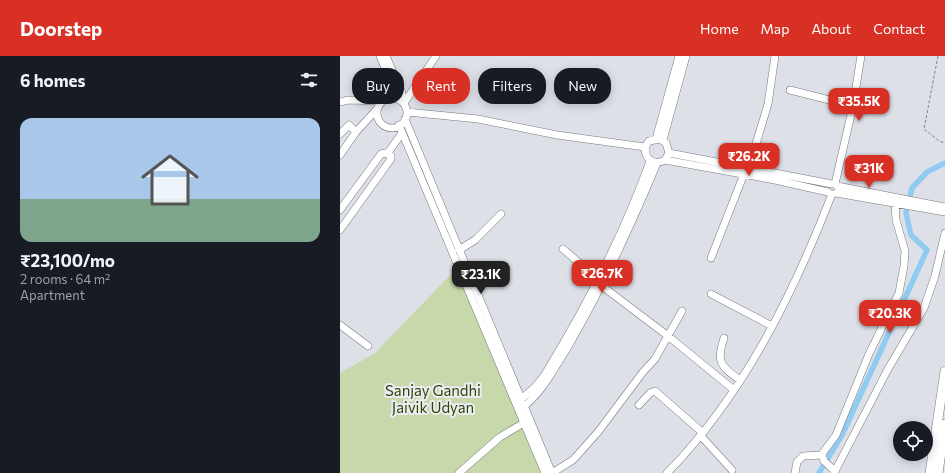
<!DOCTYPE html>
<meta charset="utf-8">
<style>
body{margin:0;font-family:Commissioner,sans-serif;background:#242831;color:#f1f3f6;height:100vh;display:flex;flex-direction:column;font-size:15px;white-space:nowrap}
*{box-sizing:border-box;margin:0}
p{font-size:13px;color:#9ea1a6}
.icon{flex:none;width:22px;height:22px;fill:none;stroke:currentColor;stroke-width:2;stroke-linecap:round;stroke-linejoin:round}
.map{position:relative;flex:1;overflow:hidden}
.sheet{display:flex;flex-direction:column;background:#171b24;width:340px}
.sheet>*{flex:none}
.top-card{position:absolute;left:12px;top:12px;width:380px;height:36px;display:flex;gap:8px}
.buttons{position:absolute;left:553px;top:365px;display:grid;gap:8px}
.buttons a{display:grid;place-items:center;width:40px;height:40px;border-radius:50%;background:#171b24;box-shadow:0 2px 10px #0003;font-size:20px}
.price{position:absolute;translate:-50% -34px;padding:0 9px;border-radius:8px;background:#d93025;color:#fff;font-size:13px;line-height:26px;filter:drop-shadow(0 1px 2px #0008)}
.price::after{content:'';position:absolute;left:50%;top:24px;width:12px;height:9px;margin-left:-6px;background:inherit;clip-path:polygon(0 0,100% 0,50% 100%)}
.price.on{background:#222;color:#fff}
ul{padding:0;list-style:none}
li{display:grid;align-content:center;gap:8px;height:212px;padding:0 20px}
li+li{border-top:1px solid #363941}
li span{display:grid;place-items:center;height:124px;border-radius:12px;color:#555}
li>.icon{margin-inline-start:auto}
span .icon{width:72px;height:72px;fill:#fffc;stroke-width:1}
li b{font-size:17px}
h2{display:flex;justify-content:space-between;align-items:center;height:48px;padding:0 20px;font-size:17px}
.chip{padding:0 14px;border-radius:16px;background:#171b24;box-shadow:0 2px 10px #0003;font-size:14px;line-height:36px}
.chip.on{background:#d93025;color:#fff}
header{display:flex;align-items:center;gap:24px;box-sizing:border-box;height:56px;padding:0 20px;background:#d93025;color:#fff}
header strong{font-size:19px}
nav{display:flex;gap:22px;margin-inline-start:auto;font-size:14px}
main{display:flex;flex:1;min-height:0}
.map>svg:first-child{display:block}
</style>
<header>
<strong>Doorstep</strong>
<nav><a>Home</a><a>Map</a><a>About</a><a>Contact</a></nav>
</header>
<main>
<section class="sheet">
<h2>6 homes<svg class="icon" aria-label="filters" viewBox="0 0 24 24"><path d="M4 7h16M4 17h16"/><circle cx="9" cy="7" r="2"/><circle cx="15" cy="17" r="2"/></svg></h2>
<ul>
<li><span style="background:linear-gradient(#a9c7e8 65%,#7fa58c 0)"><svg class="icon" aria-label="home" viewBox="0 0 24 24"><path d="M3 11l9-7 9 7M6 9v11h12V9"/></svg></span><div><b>₹23,100/mo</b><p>2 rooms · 64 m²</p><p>Apartment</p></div></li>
</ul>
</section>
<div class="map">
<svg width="605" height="417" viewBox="0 0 605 417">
<rect width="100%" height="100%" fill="#dde0e7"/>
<path fill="#c7d8aa" d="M117,212L205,417H0V317L35,297Z"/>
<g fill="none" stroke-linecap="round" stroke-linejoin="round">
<path stroke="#91cbf1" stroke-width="5.5" d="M479,417L502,379L587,194L571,179L566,157L572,132L587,116L605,107"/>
<defs>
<path id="minor" d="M40,0C48,18 51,24 44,44
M46,0L62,37L60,44
M450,34L513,50
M37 57a15 15 0 1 1 30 0a15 15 0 1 1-30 0Z
M0,46L8,44L42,45
M64,47L96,0
M67,56L138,63L217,79L305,91
M65,63L212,417
M59,69L205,417
M0,78L9,69L16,76
M316,83L339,0
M323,84L346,0
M329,97L492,128
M47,98L62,77
M0,99L16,76L37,53
M325,104L329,97L326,87L320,83L309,85C299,97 311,112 325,104L435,124L488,136
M409,111L428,48L435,0
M495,128L513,50L521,0
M497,130L605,151
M496,137L605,156
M0,154L41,98L45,97L51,100V103L0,174
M223,193L259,224
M119,194L135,184L161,158
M371,202L404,118
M262,230L328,280L394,334
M371,238L432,270
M0,269L28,290
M384,282C376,306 380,310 400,324
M180,344L195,331L204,320C246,251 283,181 310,105
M299,349L310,337L315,335L363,377
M182,352C203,336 215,311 229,289C263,230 291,170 317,107
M361,380L392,414
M495,415L484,405L482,398L496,379L529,298L559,237L564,210L565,195L556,164L555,147
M119,417L160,381L187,365
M212,417L233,404L258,376L303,316L315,303L342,255
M327,417C403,340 453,239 492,138
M455,417L457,406L463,400L482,399
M494,417L548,313L584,252L595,220L605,177"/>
<path id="major" d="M590,417L605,315
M598,417L605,368"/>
</defs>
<use href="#minor" stroke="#77797f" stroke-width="8"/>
<use href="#major" stroke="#77797f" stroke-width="10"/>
<path stroke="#808286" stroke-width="1" stroke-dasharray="3 2" stroke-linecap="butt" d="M598,0L584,73L599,85L605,87"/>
<use href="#minor" stroke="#fff" stroke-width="7"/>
<use href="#major" stroke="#fff" stroke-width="9"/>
</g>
<g text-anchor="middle" stroke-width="4" stroke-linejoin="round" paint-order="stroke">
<g font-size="15" fill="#324300" stroke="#eaedf4">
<text x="93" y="340">Sanjay Gandhi<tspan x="93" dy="17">Jaivik Udyan</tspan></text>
</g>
</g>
</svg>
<div class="buttons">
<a><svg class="icon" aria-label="locate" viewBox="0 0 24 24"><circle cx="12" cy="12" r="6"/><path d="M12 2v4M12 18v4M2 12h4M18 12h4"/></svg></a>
</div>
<b class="price" style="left:519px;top:66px">₹35.5K</b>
<b class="price" style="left:409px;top:121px">₹26.2K</b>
<b class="price" style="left:529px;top:133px">₹31K</b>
<b class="price" style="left:262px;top:238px">₹26.7K</b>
<b class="price on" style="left:141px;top:239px">₹23.1K</b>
<b class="price" style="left:550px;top:278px">₹20.3K</b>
<div class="top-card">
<a class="chip">Buy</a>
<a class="chip on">Rent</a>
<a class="chip">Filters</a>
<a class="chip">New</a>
</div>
</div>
</main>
